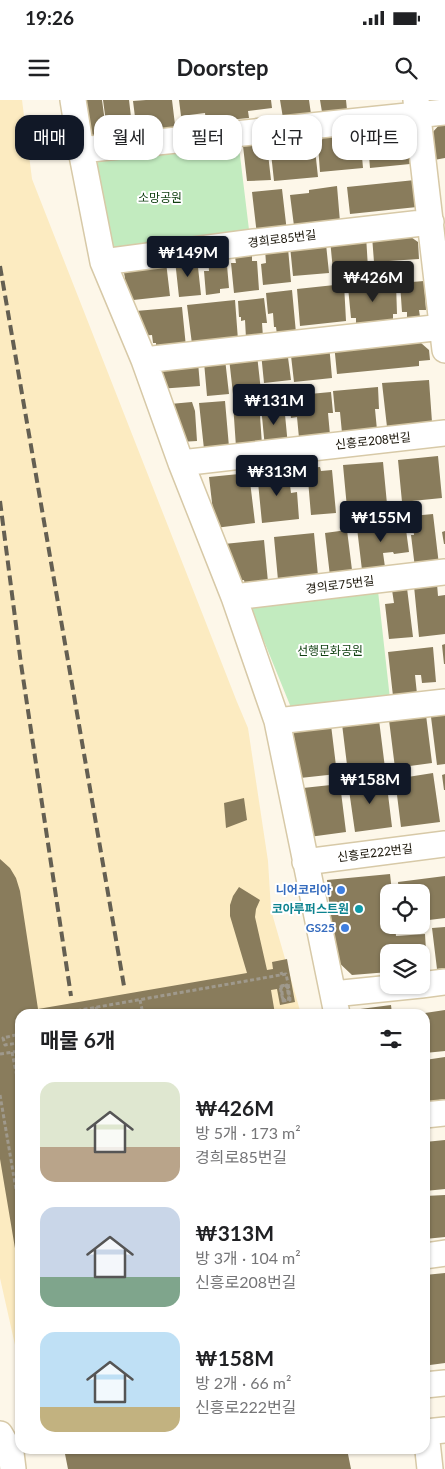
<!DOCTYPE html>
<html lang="ko">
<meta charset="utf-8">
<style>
body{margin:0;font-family:Lato,"Noto Sans KR",sans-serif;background:#f2f2f2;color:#202124;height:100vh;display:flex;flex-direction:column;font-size:19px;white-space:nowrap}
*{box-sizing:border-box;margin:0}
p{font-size:16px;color:#757577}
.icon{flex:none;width:28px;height:28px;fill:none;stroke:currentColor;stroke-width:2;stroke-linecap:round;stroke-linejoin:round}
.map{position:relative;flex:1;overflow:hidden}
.details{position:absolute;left:15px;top:909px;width:415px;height:445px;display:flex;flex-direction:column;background:#fff;border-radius:15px;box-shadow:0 1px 4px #0004}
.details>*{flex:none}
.hud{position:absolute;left:15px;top:15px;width:415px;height:45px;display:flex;gap:10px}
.buttons{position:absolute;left:380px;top:784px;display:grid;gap:10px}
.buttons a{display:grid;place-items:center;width:50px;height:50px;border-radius:10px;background:#fff;box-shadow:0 1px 4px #0004;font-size:25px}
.price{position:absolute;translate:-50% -42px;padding:0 11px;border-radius:5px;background:#111827;color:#fff;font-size:16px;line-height:32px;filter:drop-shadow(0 1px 2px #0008)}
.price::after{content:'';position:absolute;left:50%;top:30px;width:15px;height:11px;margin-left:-8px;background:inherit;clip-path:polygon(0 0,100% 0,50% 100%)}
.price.current{background:#222;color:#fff}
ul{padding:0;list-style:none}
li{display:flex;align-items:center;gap:15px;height:125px;padding:0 25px}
li span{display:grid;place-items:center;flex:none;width:140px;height:100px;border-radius:15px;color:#555}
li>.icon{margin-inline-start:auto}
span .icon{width:60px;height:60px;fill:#fffc;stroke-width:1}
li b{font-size:21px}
h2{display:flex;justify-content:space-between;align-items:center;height:60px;padding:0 25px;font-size:21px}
.pill{padding:0 18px;border-radius:15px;background:#fff;box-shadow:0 1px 4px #0004;font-size:18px;line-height:45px}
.pill.current{background:#111827;color:#fff}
.status{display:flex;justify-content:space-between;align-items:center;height:35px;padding:0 25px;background:#fff;direction:ltr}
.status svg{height:14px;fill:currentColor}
header{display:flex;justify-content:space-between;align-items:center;height:65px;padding:0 25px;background:#fff;font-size:22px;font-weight:700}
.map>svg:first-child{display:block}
</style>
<div class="status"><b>19:26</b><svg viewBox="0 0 49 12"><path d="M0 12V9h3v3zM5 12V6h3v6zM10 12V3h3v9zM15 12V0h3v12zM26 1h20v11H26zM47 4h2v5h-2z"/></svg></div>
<header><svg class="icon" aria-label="menu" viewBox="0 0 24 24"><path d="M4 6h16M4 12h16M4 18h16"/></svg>Doorstep<svg class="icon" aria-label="search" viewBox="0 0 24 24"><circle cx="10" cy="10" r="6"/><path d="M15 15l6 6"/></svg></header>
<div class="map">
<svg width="445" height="1369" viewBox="0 0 445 1369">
<rect width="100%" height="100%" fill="#fdf7e9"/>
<path fill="#fcebc1" d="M0,0H22L32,79L237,602L248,628L268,761L271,810L301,914H20V1252L15,1245L0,1178Z"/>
<path fill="#c2ebbf" d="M238,39L250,138L110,153L96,54Z
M378,491L390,599L292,610L251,509L254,504Z"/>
<path fill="#897c5c" d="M77,0H102L107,37L81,40Z
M103,0H129L133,34L108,37Z
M146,0H172L176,33L162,34L161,26L154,27L153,21H148V15L135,17L133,1Z
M179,0H271L272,8L248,11L249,18L206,22L205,13L181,16Z
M280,0H309L311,14L283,18Z
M320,0H346L347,10L322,12Z
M445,21V58L434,60L431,34L442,22Z
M396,30L408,40L410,64L370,68L367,31Z
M360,34L363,68L320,72L318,45L324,37Z
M314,40L318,77L274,81L270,44Z
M267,45L271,80L247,81L243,46Z
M415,80L417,107L350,114L347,87Z
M337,86L340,122L294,126L290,95L309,93V90Z
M282,89L287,132L257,135L252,92Z
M405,133L418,142L419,159L374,162L372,136Z
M366,136L368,168L333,171L330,139Z
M326,144L329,173L293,176L290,146Z
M288,148L291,182L263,185L261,164L266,163L265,149Z
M226,154L229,188L220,189V193L206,195L204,171H209L208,156Z
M252,155V161H257L259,190L234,193L231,163H236L235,157Z
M197,158L201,195L179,197L175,160Z
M166,162L170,196L124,201L121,178H125L124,173H128L127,167Z
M424,181L426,210H419L420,217L407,218V212H402L400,183Z
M396,183L397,214H393V220L356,224V218H351L348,187Z
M344,184L346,221L300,226L297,189Z
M292,190L296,233L277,235L276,227H274L273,213L268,214L266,193Z
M264,198L267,223H262L263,237L246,238L245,220L241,221V217H239L238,201Z
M235,200L238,240L192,244L187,205Z
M182,207L186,247L156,250V243H153L152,235L139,236L136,211Z
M413,236L429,250L430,260L419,261V266L337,274L334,244Z
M329,244L332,278L294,282L290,247Z
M287,250L291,280L264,283L261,253Z
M257,255L261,291L233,294L229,258Z
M225,259L229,294L207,296L204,262Z
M198,262L200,286L158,289L155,280L163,265Z
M429,280L432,322L387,327L382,283Z
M378,287L379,309H375L377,330L342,333L340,312H335L333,291Z
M331,292L333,313H328L330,335L299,338L297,317L291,318L288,296Z
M225,301L229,347L204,349L199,303Z
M259,301L262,345L236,347L233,303Z
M192,302L195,311L197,341L180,342L170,304Z
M284,304L288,346L265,348L261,306Z
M438,356L442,398L402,402L398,360Z
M383,362L387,404L347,408L343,365Z
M320,367L321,371L332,370L336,413L311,415L307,368Z
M288,369L291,393L297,392L299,419L262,423L257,372Z
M249,373L255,423L215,428L209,377Z
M433,414L439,465L415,468L411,435H414L412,416Z
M405,422L409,452L394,454L393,452L383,453L385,467L362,470L357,428Z
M347,430L352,470L344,471L345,474L330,476L325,433Z
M445,431V444H444L442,432Z
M314,433L318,476L278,480L274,437Z
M264,440L268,482L245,485L244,480L236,481L224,444Z
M437,484L438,496L445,495V534L419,537L414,486Z
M407,488L413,537L389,539L385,504L394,503L392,490Z
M445,544V564H444L442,545Z
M433,547L436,582L422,583L421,575H415L417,594L393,596L388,552Z
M426,615L432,663L395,668L389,620Z
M445,615V664L437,665L431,617Z
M379,620L385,668L348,673L342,624Z
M331,625L337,674L300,678L293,630Z
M433,673L440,722L401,727L395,679Z
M445,674V690H444L442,675Z
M386,678L392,727L355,732L348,683Z
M340,684L346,732L309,737L303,688Z
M244,698L247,720L226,728L224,703Z
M0,759L10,768L16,778L20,791L38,909L247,873L230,816V805L233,796L239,787L260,800L256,809L255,817L267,870L273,869L272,862L287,859L295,902L280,905L277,889L271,890L275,914H20L19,1172L0,1059Z
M390,774L392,792H389V825H395L396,836L425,834L427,868H421V852H389V872L352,875L334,858L327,780Z
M445,776V818L421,821V792H399L398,782Z
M445,827V868L437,869L432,828Z
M391,905L392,914H345V911Z
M445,910V951L425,953V913Z
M445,957V999L425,1002V960Z
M445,1040V1089L425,1091V1042Z
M445,1095V1137L425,1139V1096Z
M445,1173V1263L430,1265L429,1255L425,1256V1175Z
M64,1349H347L351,1369H68Z"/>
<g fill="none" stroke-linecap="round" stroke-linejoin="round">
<defs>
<path id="minor" d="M73,0L81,50L103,162L144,260L181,363L234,497L277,621L337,914
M416,0L445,250
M81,50L445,12
M103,162L254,142L431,122
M144,260L443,227
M181,363L445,333
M234,497L445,472
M277,621L445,602
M305,762L445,744
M421,885L445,882
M333,894L421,885
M425,1015L445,1013
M425,1156L445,1153
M425,1285L445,1283
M0,1334L11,1353L13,1369
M430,1369L426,1332L445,1330"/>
</defs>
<use href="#minor" stroke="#d7c9a7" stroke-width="28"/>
<path stroke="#9f998c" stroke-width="3" stroke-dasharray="4 2.5" stroke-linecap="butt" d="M281,872L282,875
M281,885L283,900L289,899L287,886L281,887L283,900L289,899L287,885L281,887L283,900L290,899L287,885L280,886L283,901L290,900L288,883
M140,900L143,914
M96,907L97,914
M12,952L18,982
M0,954L20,951L18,943L5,945L3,938L20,934
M0,995L20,1113"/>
<use href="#minor" stroke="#fff" stroke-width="25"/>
<path stroke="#645f52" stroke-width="4" stroke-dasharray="10 5" stroke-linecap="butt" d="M0,166L124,886
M0,401L21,564L71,896"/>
<path stroke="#9f998c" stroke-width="3" stroke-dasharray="4 2.5" stroke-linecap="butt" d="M58,914L286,874L288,883"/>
</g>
<g fill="#3f7fe0" stroke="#fff" stroke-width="2">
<circle cx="341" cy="790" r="5"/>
<circle cx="345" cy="828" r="5"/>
</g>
<circle fill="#0f9aa8" stroke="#fff" stroke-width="2" cx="359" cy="809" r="5"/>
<g text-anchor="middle" stroke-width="4" stroke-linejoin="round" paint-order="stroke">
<g font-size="12" fill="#114112" stroke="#fff">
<text x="160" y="102">소망공원</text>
<text x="330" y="555">선행문화공원</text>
</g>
<g font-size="12" fill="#161105" stroke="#fff">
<text transform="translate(282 139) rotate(-7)" y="4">경희로85번길</text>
<text transform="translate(373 341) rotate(-6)" y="4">신흥로208번길</text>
<text transform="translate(340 485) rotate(-7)" y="4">경의로75번길</text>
<text transform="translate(375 753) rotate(-7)" y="4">신흥로222번길</text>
</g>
<g font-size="12" font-weight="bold" fill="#366cbe" stroke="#fff" text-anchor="end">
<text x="331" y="794">니어코리아</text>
<text x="335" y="832">GS25</text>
</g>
<g font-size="12" font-weight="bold" fill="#0d838f" stroke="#fff" text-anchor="end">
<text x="349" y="813">코아루퍼스트원</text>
</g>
</g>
</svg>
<div class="buttons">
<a><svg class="icon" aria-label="locate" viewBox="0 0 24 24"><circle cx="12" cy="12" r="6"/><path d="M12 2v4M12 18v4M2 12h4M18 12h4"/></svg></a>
<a><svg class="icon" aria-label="layers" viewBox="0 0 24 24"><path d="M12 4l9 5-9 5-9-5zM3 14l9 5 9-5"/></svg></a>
</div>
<b class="price" style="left:188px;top:178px">₩149M</b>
<b class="price current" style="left:373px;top:203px">₩426M</b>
<b class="price" style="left:274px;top:326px">₩131M</b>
<b class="price" style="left:277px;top:397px">₩313M</b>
<b class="price" style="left:381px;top:443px">₩155M</b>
<b class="price" style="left:370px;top:705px">₩158M</b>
<div class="hud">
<a class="pill current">매매</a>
<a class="pill">월세</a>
<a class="pill">필터</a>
<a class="pill">신규</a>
<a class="pill">아파트</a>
</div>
<section class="details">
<h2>매물 6개<svg class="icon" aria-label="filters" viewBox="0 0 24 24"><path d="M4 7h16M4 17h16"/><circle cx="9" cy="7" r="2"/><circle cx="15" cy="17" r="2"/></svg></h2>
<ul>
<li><span style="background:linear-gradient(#dfe7d0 65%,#b9a48a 0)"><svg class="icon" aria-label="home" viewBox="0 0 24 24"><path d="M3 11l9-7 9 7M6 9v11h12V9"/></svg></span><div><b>₩426M</b><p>방 5개 · 173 m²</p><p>경희로85번길</p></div></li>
<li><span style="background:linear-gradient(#c9d6e8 70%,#7fa58c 0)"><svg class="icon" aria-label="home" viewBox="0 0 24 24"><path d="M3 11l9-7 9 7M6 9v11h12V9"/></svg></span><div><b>₩313M</b><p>방 3개 · 104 m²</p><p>신흥로208번길</p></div></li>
<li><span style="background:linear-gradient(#bfe0f5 75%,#c2b280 0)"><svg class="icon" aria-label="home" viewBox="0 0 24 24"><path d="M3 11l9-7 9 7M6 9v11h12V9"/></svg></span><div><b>₩158M</b><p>방 2개 · 66 m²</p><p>신흥로222번길</p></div></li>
</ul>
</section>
</div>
